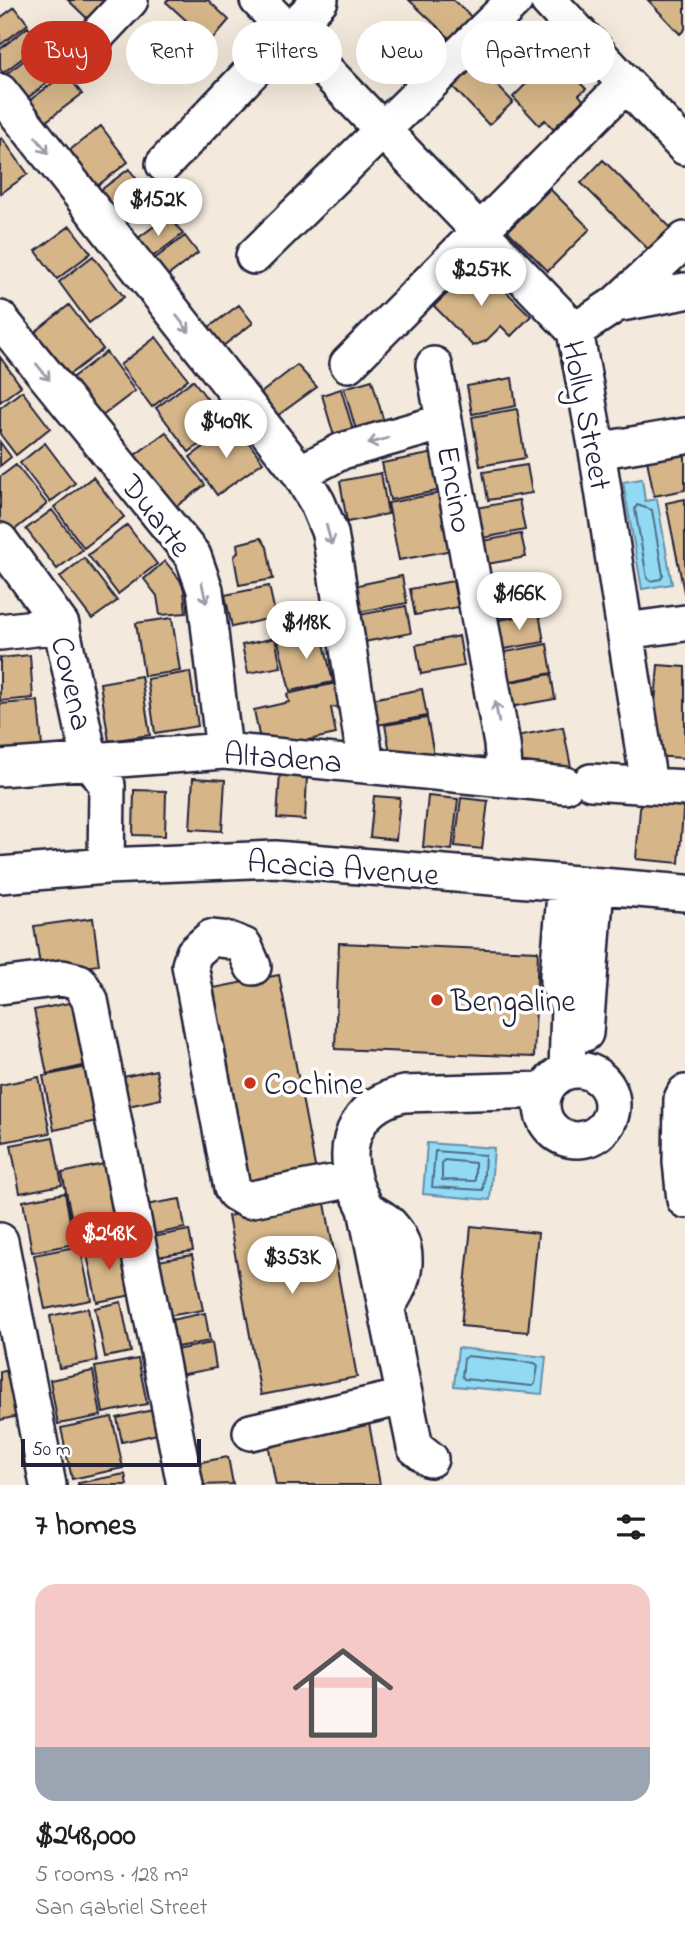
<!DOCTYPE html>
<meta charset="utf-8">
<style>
body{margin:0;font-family:"Indie Flower",sans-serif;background:#f2f2f2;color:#202124;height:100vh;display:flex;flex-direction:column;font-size:26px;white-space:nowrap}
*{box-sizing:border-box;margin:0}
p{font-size:23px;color:#757577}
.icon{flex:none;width:38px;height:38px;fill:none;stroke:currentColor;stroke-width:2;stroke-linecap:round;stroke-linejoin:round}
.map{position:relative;height:1485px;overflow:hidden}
.drawer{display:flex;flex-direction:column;background:#fff;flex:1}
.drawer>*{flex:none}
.hud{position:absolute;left:21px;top:21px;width:644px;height:63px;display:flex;gap:14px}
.scale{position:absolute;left:21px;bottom:18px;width:180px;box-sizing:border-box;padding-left:7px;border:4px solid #22223b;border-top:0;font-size:19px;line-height:24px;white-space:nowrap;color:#22223b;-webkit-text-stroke:5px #fff;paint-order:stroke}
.price{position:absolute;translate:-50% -60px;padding:0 16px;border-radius:24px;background:#fff;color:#222;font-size:23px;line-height:46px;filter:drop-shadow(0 2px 4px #0008)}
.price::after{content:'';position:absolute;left:50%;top:42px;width:21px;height:16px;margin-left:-10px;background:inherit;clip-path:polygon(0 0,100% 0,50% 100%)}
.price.on{background:#c8321e;color:#fff}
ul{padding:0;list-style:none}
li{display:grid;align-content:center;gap:14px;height:371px;padding:0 35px}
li+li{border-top:2px solid #e0e0e0}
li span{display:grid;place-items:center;height:217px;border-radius:21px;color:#555}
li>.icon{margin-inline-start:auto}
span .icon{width:126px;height:126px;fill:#fffc;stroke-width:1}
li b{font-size:30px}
h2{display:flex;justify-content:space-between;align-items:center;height:84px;padding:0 35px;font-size:30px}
.tag{padding:0 24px;border-radius:32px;background:#fff;box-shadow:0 7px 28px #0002;font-size:24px;line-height:63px}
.tag.on{background:#c8321e;color:#fff}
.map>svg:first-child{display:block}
</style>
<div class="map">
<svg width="685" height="1485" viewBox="0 0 685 1485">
<rect width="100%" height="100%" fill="#f3e9dc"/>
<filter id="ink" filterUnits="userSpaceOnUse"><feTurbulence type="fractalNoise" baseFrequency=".0143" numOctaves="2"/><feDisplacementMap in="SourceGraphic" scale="14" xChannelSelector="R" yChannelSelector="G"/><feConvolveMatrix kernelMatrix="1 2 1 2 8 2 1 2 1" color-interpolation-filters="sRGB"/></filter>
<g filter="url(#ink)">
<path fill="#92daf4" stroke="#6590aa" stroke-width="2" d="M642,479L645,501L657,499L672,584L642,589L623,482Z
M427,1143L494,1148L490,1200L423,1194Z
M458,1348L546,1357L542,1394L454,1386Z"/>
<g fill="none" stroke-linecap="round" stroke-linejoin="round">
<path stroke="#4f6c85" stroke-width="2" d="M637,505L652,510L663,575L661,579L650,581L647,578L635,509Z
M435,1151L485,1155L483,1190L432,1187Z
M444,1160L475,1163V1181L442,1180V1163Z
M467,1356L535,1363L538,1366L535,1384L532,1386L464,1379L462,1376L464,1359Z"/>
</g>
<path fill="#d6b689" stroke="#22223b" stroke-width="2" d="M68,0H119L94,25Z
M167,0H208L229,20L210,42L166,2Z
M409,0H453L478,23L457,45Z
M648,0H685V29L680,34Z
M15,7L28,24L0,45V18Z
M509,19L535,47L541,41L586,89L579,95L583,100L553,129L545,120L539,125L513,97L529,81L489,38Z
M28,27L41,44L3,73L0,69V49Z
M43,46L62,71L20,104L1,78Z
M477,64L513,102L489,125L453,87Z
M66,73L82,94L41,125L25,104Z
M101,126L128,162L97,186L70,150Z
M2,138L28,174L0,194V139Z
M603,160L674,231L652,253L581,183Z
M129,169L145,190L110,216L94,195Z
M550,189L590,229L548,271L508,231Z
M169,215L183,234L147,261L133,242Z
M70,226L91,253L57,279L36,251Z
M185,236L198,253L162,280L149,263Z
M93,256L124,297L89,323L59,282Z
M478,264L531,316L511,336L501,326L486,341L473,346L434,306Z
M69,305L103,349L66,377L34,333Z
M239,305L253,323L215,352L201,333Z
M156,337L188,379L152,407L120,365Z
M106,352L135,391L98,419L69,380Z
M0,357L21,386L0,402Z
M297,365L317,387L277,416L261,393Z
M512,378L516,406L472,414L467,386Z
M193,380L226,424L189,452L156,408Z
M372,380L384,422L356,430L344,388Z
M341,389L353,430L334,436L322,395Z
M22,391L50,428L16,455L0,434V408Z
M517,409L525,458L480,466L472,417Z
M235,424L263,462L217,495L190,457Z
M166,432L205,485L170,511L131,458Z
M0,442L11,457L0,466Z
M45,443L75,483L50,502L20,463Z
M685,452V490L654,496L647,460Z
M435,453L442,490L390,500L382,463Z
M16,465L47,504L8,535L0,525V477Z
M527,465L532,493L488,500L483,472Z
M381,473L388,514L347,522L340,481Z
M93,477L124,517L84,548L54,507Z
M441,493L452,550L399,560L388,503Z
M685,499V592H684L666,503Z
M519,500L525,530L482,538L476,508Z
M52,510L82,550L57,569L26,529Z
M127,525L157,564L118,594L88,555Z
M521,534L526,557L487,564L483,541Z
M261,538L267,547L273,579L239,585L234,557L238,552L237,544Z
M84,558L117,601L92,619L60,577Z
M165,561L180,580L184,590L186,613L160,615L157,596L144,579Z
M402,576L407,603L358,612L353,586Z
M453,581L458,607L415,615L410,589Z
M534,582L540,610L493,619L487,590Z
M269,586L276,617L232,627L225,595Z
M406,606L411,633L364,642L359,615Z
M539,613L544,642L499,650L494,621Z
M172,618L180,671L144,676L136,623Z
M321,631L333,682L290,691L278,641Z
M459,636L464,666L421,674L416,645Z
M275,638L281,667L248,673L242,645Z
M547,644L552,673L506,682L501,653Z
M30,655L33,698L0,701V658Z
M658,665L685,667V758L651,756Z
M190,672L198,726L155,733L147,679Z
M551,674L555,699L510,707L506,683Z
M141,676L150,735L109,741L100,683Z
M341,682L346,705L331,708L336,734L262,750L254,710L289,702L287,694Z
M422,689L427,716L377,725L372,699Z
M38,701L42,747L0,750V704Z
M427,718L434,755L392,763L385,725Z
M563,727L571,767L524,776L517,736Z
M280,773L307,775L305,820L277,818Z
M193,778L225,780L222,831L190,829Z
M134,790L166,791L165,836L133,835Z
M374,796L400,798L396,840L370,837Z
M428,796L458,799L452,850L423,847Z
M641,796L684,799L679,863L636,859Z
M461,798L488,801L482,849L455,846Z
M93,918L99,965L41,972L34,926Z
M339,943L538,951L534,1057L335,1049Z
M279,975L316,1172L221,1190L184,994Z
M74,1002L87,1065L47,1074L34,1010Z
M87,1067L97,1121L54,1130L43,1076Z
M156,1070L161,1099L128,1106L123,1077Z
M39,1077L50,1133L3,1142L0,1126V1085Z
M53,1137L62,1185L20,1193L11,1145Z
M104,1164L119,1234L77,1243L62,1173Z
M65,1193L74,1244L32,1252L23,1201Z
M324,1198L357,1377L261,1395L228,1216Z
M180,1199L185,1228L150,1235L145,1205Z
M471,1226L538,1233L528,1332L461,1326Z
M189,1230L193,1251L157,1257L153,1237Z
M123,1243L132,1295L97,1302L86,1250Z
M80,1246L91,1300L45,1309L34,1255Z
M192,1255L203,1310L168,1316L158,1261Z
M121,1302L131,1352L105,1357L95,1308Z
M88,1308L97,1361L59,1368L50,1316Z
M205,1313L210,1341L171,1348L166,1321Z
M212,1343L216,1368L174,1376L170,1351Z
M138,1359L147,1404L103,1413L95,1367Z
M14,1369L23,1415L0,1420V1372Z
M93,1371L101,1416L58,1424L50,1380Z
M157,1409L162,1433L122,1442L117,1418Z
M112,1417L123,1468L72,1479L61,1428Z
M369,1423L380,1485H276L268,1443Z
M228,1457L233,1484L200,1485L196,1463Z
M125,1474L127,1485H78V1483Z"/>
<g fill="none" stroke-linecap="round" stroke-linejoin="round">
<defs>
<path id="minor" d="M258,0L575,331L597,451L649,785
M548,0L685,147
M79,54L130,0
M0,92L300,473L317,502L330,533L366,764
M164,164L320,0
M254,256L515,0
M616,304L685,291
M0,319L193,556L205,590L224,751
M575,331L616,304L685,240
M348,364L626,84
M434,365L502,744L505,779
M597,451L685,436
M300,473L342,451L444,422
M0,541L61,625L90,761L107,785L106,866
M625,631L685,623
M0,632L61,625
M0,768L224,751L565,785
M591,782L685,788
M0,875L106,866L275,859L685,893
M566,884L558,975V982L569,1007L567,1070
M253,967L244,946L229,940L211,938L194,953L190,965L232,1188L235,1193L247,1200L353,1179
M0,986L62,978L79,982L90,1000L185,1485
M585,1033L596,886
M542 1105a35 35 0 1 1 70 0a35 35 0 1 1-70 0Z
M685,1093L682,1099L681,1162L685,1200
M366,1209C374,1214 383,1218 390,1225C413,1250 405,1282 386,1307
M0,1241L48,1485
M251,1432L404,1397
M430,1459L415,1447L366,1209C362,1199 355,1189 353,1178C342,1136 362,1103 404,1094L545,1090"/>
</defs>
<use href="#minor" stroke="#22223b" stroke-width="40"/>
<use href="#minor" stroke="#fff" stroke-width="35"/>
</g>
<defs><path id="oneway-shaft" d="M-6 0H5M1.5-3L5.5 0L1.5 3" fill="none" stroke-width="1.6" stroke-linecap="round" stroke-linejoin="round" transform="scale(1.75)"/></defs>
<g stroke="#9c9ca7">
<use href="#oneway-shaft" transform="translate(42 145) rotate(52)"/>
<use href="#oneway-shaft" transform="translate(183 324) rotate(52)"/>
<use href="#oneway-shaft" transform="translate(43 372) rotate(51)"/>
<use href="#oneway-shaft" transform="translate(378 441) rotate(164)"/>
<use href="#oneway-shaft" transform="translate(329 535) rotate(75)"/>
<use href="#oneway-shaft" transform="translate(204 593) rotate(78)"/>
<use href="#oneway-shaft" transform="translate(497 712) rotate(-100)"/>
</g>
</g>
<g fill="#c8321e" stroke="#fff" stroke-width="2.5">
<circle cx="437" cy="1000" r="7"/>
<circle cx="250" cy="1083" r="7"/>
</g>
<g text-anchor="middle" stroke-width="7" stroke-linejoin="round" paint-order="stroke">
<g font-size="32" fill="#22223b" stroke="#fff">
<text transform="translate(588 415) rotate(79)" y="11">Holly Street</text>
<text transform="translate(456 489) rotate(80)" y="11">Encino</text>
<text transform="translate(157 515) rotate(52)" y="11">Duarte</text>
<text transform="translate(73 683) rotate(77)" y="11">Covena</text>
<text transform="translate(283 757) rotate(4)" y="11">Altadena</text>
<text transform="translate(343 867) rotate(4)" y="11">Acacia Avenue</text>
</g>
<g font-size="32" fill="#22223b" stroke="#fff" text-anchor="start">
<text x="451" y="1011">Bengaline</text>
<text x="264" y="1094">Cochine</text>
</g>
</g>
</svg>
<div class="scale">50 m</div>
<b class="price" style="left:158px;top:238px">$152K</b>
<b class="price" style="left:481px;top:308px">$257K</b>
<b class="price" style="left:226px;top:460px">$409K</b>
<b class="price" style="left:519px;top:632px">$166K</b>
<b class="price" style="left:306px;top:661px">$118K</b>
<b class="price on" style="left:109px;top:1272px">$248K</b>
<b class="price" style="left:292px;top:1296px">$353K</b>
<div class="hud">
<a class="tag on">Buy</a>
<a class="tag">Rent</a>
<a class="tag">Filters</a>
<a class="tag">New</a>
<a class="tag">Apartment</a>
</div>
</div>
<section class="drawer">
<h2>7 homes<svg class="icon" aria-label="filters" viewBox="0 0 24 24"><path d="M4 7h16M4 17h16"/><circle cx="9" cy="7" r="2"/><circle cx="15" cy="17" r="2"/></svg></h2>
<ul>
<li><span style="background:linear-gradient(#f6c9c9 75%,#9aa5b1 0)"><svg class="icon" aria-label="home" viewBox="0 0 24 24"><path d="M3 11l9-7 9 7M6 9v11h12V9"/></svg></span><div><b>$248,000</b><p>5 rooms · 128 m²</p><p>San Gabriel Street</p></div></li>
</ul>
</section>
